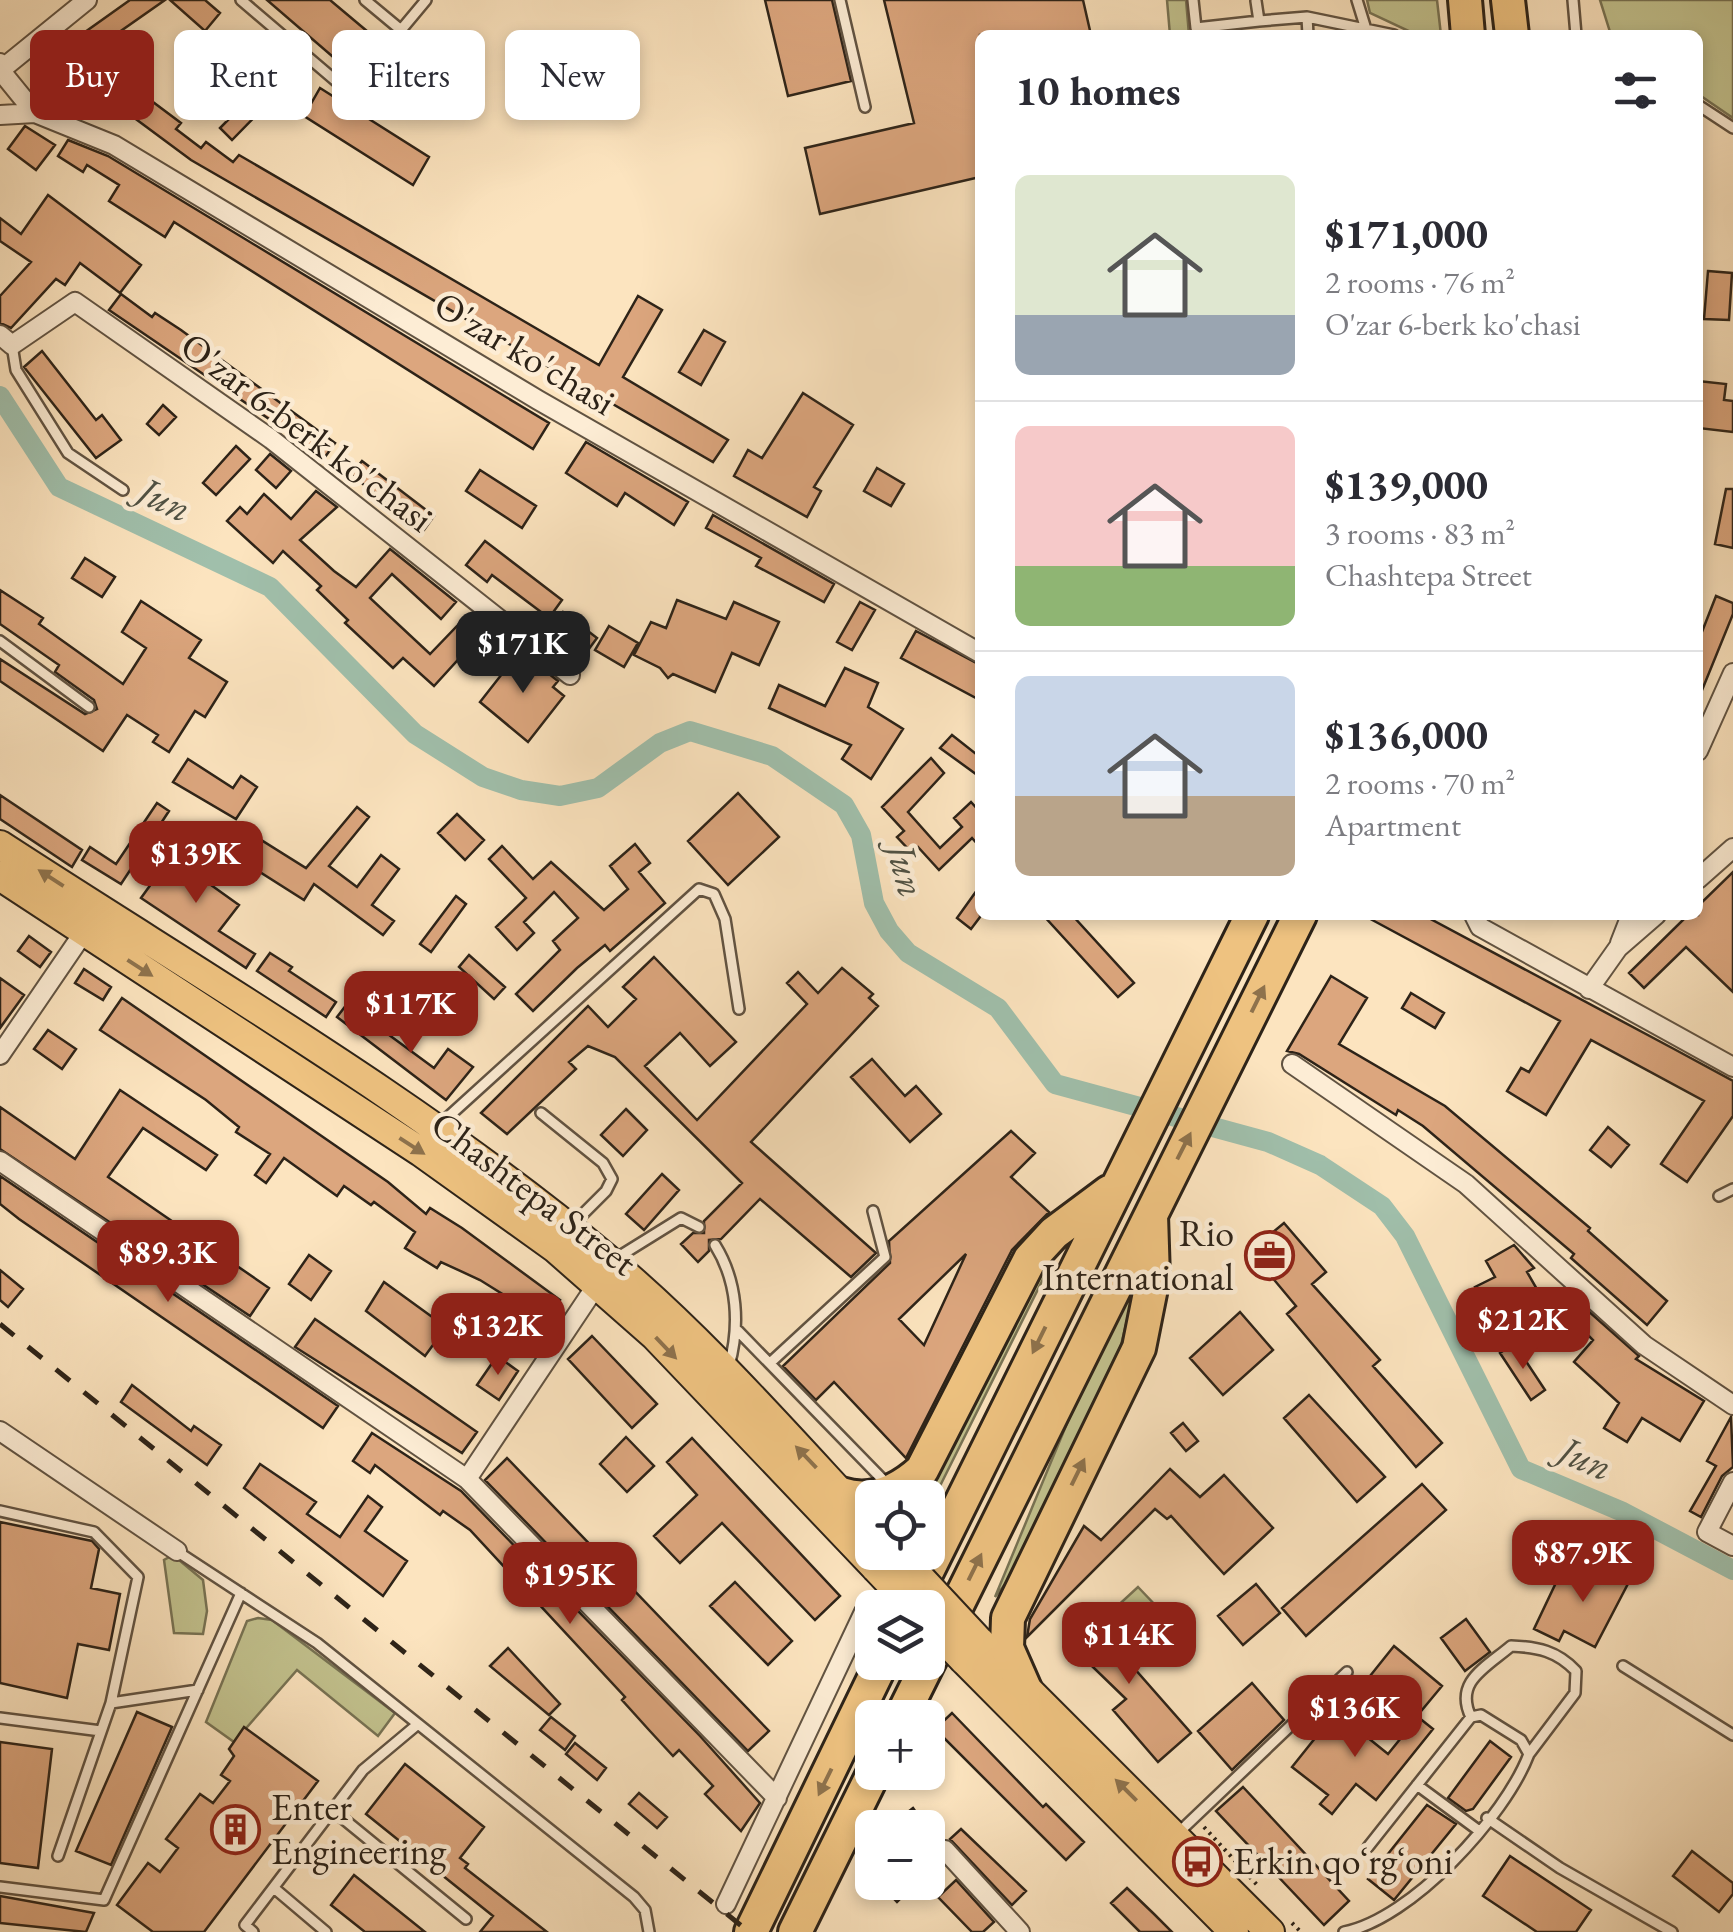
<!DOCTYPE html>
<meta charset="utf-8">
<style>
body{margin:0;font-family:"EB Garamond",serif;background:#f7f7f7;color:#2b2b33;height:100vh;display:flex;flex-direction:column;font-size:38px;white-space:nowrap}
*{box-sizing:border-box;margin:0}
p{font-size:32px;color:#7c7c81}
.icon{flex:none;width:55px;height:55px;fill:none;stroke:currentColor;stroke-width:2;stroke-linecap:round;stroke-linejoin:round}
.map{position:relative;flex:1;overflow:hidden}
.panel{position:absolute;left:975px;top:30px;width:728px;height:890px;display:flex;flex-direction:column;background:#fff;border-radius:15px;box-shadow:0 5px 15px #0003}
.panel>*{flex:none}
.banner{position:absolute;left:30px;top:30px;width:795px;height:90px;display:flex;gap:20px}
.controls{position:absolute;left:855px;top:1480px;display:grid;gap:20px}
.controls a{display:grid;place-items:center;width:90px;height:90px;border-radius:15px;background:#fff;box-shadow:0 5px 15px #0003;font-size:50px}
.price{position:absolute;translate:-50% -85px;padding:0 22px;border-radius:20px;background:#8f2418;color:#fff;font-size:32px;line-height:65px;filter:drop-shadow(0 2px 5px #0008)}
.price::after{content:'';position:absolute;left:50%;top:60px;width:30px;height:22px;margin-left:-15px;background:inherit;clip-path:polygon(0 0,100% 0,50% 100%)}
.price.active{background:#222;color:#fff}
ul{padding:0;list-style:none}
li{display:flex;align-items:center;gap:30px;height:250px;padding:0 40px}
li+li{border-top:2px solid #e1e1e2}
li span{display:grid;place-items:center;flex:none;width:280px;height:200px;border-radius:15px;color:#555}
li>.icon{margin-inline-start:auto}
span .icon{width:120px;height:120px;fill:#fffc;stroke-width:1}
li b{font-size:42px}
h2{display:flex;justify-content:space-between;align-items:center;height:120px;padding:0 40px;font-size:42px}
.chip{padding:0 35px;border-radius:15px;background:#fff;box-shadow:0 5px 15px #0003;font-size:35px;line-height:90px}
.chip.active{background:#8f2418;color:#fff}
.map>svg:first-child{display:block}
</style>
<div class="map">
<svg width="1733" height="1932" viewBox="0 0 1733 1932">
<rect width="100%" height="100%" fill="#fce4bf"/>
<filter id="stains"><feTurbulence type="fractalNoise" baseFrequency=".002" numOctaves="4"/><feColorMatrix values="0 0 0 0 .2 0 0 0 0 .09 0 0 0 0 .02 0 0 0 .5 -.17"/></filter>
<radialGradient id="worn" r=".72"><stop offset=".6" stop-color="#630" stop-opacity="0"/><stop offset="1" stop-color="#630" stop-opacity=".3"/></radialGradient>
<path fill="#c3c38f" stroke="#787354" stroke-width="2.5" d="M1167,0H1186L1189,35H1170Z
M1367,0H1437L1441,35H1417L1370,13Z
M1600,0H1733V118L1698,94V35H1611Z
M1062,1241L929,1508L928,1510L926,1498L1041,1266Z
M1137,1279L1121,1345L1013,1574L995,1597L1080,1392Z
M173,1555L203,1580L207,1611L203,1634L174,1633L164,1560Z
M1138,1587L1178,1629L1154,1653L1113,1610Z
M258,1618L272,1620L395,1713L378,1736L297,1670L234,1742L206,1722L247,1621Z"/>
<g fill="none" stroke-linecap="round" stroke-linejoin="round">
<path stroke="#a0bfab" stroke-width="20" d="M0,396L59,487L270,587L415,734L483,777L521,790L560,796L598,788L660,743L690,731L772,756L844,805L861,835L874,903L889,931L908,953L998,1008L1055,1084L1268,1142L1320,1165L1382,1206L1405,1236L1521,1469L1623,1512L1733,1570"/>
</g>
<path fill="#dca67e" stroke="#2d2318" stroke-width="2.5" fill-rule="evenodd" d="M130,0H165L108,40L100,51L141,93L181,123L176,129L201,148L206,142L233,162L239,155L599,365L638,296L662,310L623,377L728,440L713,462L191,160L125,111L64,47Z
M170,0H205L220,13L205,31Z
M267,0H330L374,37L347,69Z
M765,0H832L851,81L788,96Z
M884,0H1083L1091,35H980V177L820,214L805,148L914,123Z
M219,45L243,68L251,60L281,90L232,140L220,128L228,120L208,100L200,109L178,88Z
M320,88L429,157L413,185L304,116Z
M25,126L55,145L36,170L8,149Z
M68,140L108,156L549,423L533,449L174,222L165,237L109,201L119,185L87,165L83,172L58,156Z
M48,195L141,265L120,293L80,263L65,285L56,279L11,328L0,323V296L31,262L0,241V218L21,234Z
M1708,271L1732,273L1729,320L1704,319Z
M121,294L152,317L155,313L181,330L335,443L325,457L109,310Z
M704,330L725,342L701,385L679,372Z
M42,351L96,420L102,415L121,440L96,458L24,367Z
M1698,381L1726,384L1724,400L1733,401V432L1698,428Z
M803,393L853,425L814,487L821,491L807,517L734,476L748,450L762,458Z
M163,405L176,417L159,435L147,424Z
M586,442L688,502L674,525L625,493L617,506L566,473Z
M236,446L250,459L216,495L203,483Z
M270,454L291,471L276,488L256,470Z
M362,461L434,516L424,530L351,475Z
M877,468L904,484L891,506L864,491Z
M480,470L536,506L522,528L466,491Z
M1726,489H1733V548L1715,544Z
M316,491L337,507L300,540L334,571L356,587L390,549L456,602L441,619L392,574L370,598L430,654L458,625L475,641L434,686L403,658L393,668L345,623L348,620L317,590L321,586L283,551L273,563L227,521L240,507L247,514L264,494L291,519Z
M713,515L834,584L824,602L756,566L761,558L706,528Z
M485,541L562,600L549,618L492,575L487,582L466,565Z
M85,558L115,577L102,597L72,578Z
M0,590L43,618L39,624L123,684L146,648L122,632L141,601L201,640L189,658L227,682L205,717L195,711L169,752L153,742L158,735L127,715L103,751L0,681V659L85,714L97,709L94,700L55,672L59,665L0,624Z
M1716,596L1733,603V614L1698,700V642Z
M677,600L726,619L734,602L779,622L759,665L732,653L715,692L673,674L668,678L660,668L634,655L651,622L666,628Z
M860,602L875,610L852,650L837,642Z
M563,612L597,638L577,665L543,638Z
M609,626L638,643L624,667L595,650Z
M916,631L980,665L976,698L901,658Z
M520,651L558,681L553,687L564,696L528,742L480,702Z
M845,668L878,683L868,707L903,729L871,779L842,759L851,745L769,708L779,685L825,706Z
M952,735L980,757V777L940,748Z
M931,758L944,773L908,812L940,848L962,827L954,818L971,802L980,812V847L972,838L939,870L918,847L912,853L897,837L904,831L882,807Z
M188,759L233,788L241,776L257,787L236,819L173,782Z
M738,793L779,837L728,885L688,841Z
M0,795L82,850L72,867L0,819Z
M157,803L169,811L121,884L82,860L90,847L116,864Z
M357,807L369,817L329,866L357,887L381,855L399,869L372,905L394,921L383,935L314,884L304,900L255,869L251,875L220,855L239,826L306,868Z
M457,814L484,840L465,860L438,833Z
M635,844L650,863L639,872L665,903L610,951L605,945L577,968L533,1011L516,994L560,950L553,941L578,918L554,892L524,922L534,933L517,950L496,927L526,898L489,859L502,846L533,879L551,862L604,910L628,889L610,866Z
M175,851L201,870L197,875L239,905L219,931L255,954L246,968L141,898Z
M1733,872V992L1686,947L1644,988L1629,973L1688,915H1698V906Z
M980,886V917L971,929L957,918Z
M456,896L466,904L431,952L420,944Z
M1043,915H1072L1134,983L1118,997Z
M1363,915H1423L1674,1049L1733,1081V1116L1687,1182L1661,1164L1704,1101L1591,1040L1546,1115L1507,1091L1521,1068L1529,1072L1560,1021Z
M29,936L51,952L40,967L18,951Z
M270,953L292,967L289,971L336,1002L326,1017L257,971Z
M469,955L505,987L494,999L459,967Z
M654,957L736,1042L710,1066L680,1033L645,1066L697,1120L807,1004L787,983L798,972L818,993L842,968L873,994L869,998L878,1006L751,1142L876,1253L851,1277L760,1199L721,1239L709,1240V1251L698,1262L681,1244L693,1233H704V1221L742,1183L615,1057L588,1046L569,1062L576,1069L507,1134L481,1113L588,1006L608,1027L636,999L623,987Z
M84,969L111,987L103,1000L75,983Z
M1331,976L1367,998L1339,1044L1445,1106L1590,1228L1588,1231L1667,1301L1647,1325L1571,1258L1574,1254L1423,1126L1398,1110L1396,1115L1299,1054L1287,1051Z
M0,978L24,995L0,1028Z
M431,991L463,1015L449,1034L417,1010Z
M1411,993L1444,1013L1435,1028L1402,1008Z
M122,998L388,1182L426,1214L430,1208L462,1228L560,1300L540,1329L518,1313L523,1307L480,1280L441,1262L437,1268L405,1248L415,1232L374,1202L371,1205L344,1186L337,1196L284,1158L266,1183L255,1175L270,1154L236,1132L239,1127L206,1100L100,1030Z
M347,1004L434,1068L448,1049L473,1067L446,1100L337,1017Z
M48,1030L76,1049L62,1069L34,1049Z
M872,1059L905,1096L916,1086L941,1114L910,1142L851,1077Z
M120,1090L217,1155L206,1170L143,1128L108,1177L269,1288L250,1316L0,1149V1107L75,1159Z
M626,1109L647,1130L623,1156L601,1135Z
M1608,1127L1629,1145L1611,1167L1590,1150Z
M1011,1131L1035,1153L1011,1177L1049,1212L1012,1250L906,1458L834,1382L816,1400L783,1366L890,1263L889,1241ZM966,1254L924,1345L899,1319Z
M662,1174L679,1190L644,1230L626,1214Z
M0,1176L338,1406L323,1428L19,1219L0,1204Z
M1284,1223L1326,1272L1312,1284L1380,1360L1373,1366L1442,1443L1416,1467L1287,1314L1296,1306L1250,1251Z
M1514,1245L1534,1268L1527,1272L1553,1317L1505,1345L1475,1287L1495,1277L1486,1261Z
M309,1255L331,1271L311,1300L289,1284Z
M0,1270L23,1289L8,1307L0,1300Z
M384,1282L446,1327L425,1356L366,1311Z
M1577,1301L1639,1356L1636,1359L1704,1401L1680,1441L1642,1418L1627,1442L1604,1428L1619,1403L1574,1362L1593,1340L1566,1313Z
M1240,1312L1273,1350L1223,1395L1190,1358Z
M315,1319L477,1432L462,1453L295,1347Z
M592,1336L657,1404L632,1428L568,1359Z
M1514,1343L1545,1390L1531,1400L1500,1353Z
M497,1356L518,1371L499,1400L477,1385Z
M132,1385L191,1431L194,1426L221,1445L207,1465L121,1402Z
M1309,1395L1385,1477L1357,1502L1284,1418Z
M1731,1417L1733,1467L1722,1476L1701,1517L1690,1511L1716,1466L1707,1461Z
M1183,1423L1198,1441L1186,1451L1171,1433Z
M372,1433L461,1491L700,1736L760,1803L741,1831L705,1794L713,1786L679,1750L673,1756L649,1730L622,1700L625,1697L470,1530L443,1511L440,1515L375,1465L370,1473L353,1461Z
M626,1437L654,1466L627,1492L600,1464Z
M692,1438L840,1596L815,1620L722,1523L680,1563L654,1536L697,1495L667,1462Z
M507,1458L769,1731L748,1751L485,1480Z
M260,1464L316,1502L307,1514L340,1537L368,1496L382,1507L365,1531L407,1561L383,1596L244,1488Z
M1170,1469L1200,1497L1224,1475L1273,1528L1224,1574L1171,1516L1167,1519L1155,1509L1027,1637L1030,1619L1084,1526L1101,1540Z
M1422,1484L1446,1510L1306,1636L1282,1608Z
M0,1522L92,1541L99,1549L91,1588L120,1594L109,1650L78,1644L67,1698L0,1683Z
M1606,1562L1632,1576L1595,1647L1564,1631L1559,1641L1534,1629L1563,1568L1595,1583Z
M735,1582L792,1641L768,1665L710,1606Z
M1256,1584L1280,1613L1243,1645L1218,1616Z
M1094,1611L1143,1658L1134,1668L1191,1733L1158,1762L1113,1710L1126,1699L1066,1641Z
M1466,1619L1490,1652L1465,1671L1441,1638Z
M1394,1646L1442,1686L1417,1716L1370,1676Z
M508,1648L560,1704L549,1715L490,1666Z
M1252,1683L1284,1720L1232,1770L1198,1731Z
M137,1712L172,1727L111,1865L76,1851Z
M1336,1712L1388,1754L1418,1717L1433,1729L1376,1800L1356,1784L1332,1814L1320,1804L1328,1795L1292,1767Z
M952,1713L1043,1807L1046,1804L1084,1842L1066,1860L935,1729Z
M551,1717L575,1736L565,1750L540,1730Z
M244,1727L318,1781L204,1932H153L117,1905L148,1863L160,1872L178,1848L166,1839L200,1794L213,1803L230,1781L221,1775L234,1756L229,1749Z
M1490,1741L1511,1757L1473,1809L1466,1811L1448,1798Z
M0,1742L52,1749L38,1868L0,1863Z
M575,1743L606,1768L597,1780L566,1754Z
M405,1764L484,1827L460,1858L468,1864L465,1868L547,1932H480L493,1916L366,1814Z
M1243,1787L1349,1901L1324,1925L1216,1811Z
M639,1793L667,1817L657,1828L629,1804Z
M1427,1805L1456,1824L1394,1900L1368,1879Z
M913,1808L927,1828H887Z
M961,1829L1026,1891L1012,1905L950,1839Z
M1692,1851L1733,1883V1894L1719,1912L1673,1876Z
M1510,1856L1591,1910L1576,1932H1537L1483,1896Z
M354,1875L425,1932H365L331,1905Z
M956,1880L994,1922L983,1932H972L938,1897Z
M878,1882H917L897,1902Z
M1127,1888L1154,1914L1172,1932H1140L1111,1903Z
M0,1896L94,1913L86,1932L0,1923Z"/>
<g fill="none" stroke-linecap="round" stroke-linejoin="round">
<defs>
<path id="lane" d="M241,0L343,87L359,84L401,30
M365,0L401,30L426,0
M840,0L865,107
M1193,0L1196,28L1259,21
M1357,0L1365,26
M1573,0L1576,35
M1256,1L1259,21L1307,17L1394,35
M1307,17L1308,35
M1698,105L1733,128
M12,345L16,370L68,453L123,490
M0,641L89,707
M541,1113L603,1163L612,1179L606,1191L571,1226
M437,1127L699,889L714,894L725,919L739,1009
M1719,1196L1733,1189
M715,1245C738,1282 740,1326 729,1366
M615,1259L681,1218L699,1227
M738,1331L885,1482
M770,1363L885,1257L873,1211
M0,1511L94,1532L138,1577L111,1703L58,1856
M178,1552L317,1643L634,1897L645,1910L649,1932
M1623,1666L1733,1735
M111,1703L198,1690
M1471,1717C1454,1682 1485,1668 1511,1646C1538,1647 1557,1651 1576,1671L1575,1693L1529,1754
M0,1718L101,1731
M1417,1785L1478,1830
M335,1812L466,1919
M1487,1818L1560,1868L1672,1932
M1176,1835L1347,1672
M0,1887L104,1900L241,1593
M274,1888L326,1932
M253,1932L245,1925L363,1770L418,1724
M1344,1932C1411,1919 1505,1817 1529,1754L1521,1740L1481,1715L1471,1717L1368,1847"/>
<path id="street" d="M0,63L2,69L87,0
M0,70L35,113
M0,115L35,113L114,145L538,400L980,653
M0,335L12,345L75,302L271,439L570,675
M1698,751L1733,673
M1698,879L1733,848
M1474,915L1480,927L1733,1067
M1620,943L1631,915
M1589,989L1618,948L1656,915
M0,1055L84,932
M1292,1064L1466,1184L1644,1345L1733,1405
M0,1161L467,1479L777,1798
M0,1431L177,1551
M467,1479L598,1283
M1733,1482L1707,1532L1733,1546
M945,1850L1020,1932
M726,1904L864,1612"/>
<path id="primary" d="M0,845C204,978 419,1102 606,1258C703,1339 787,1436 872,1527
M0,876L421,1152L555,1248L655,1336L876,1568
M979,1641L1270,1932
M964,1660L1234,1932"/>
<path id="highway" d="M1465,0L1468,35
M1508,0L1512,35
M841,1494C871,1504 899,1491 922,1470L1030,1259L1054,1233L1109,1192
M909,1608L1252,915
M1025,1689L1007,1648L1008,1618L1139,1348L1153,1278L1151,1215
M901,1718L1300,915
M751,1932L882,1662
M795,1932L874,1772"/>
</defs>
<use href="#lane" stroke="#615342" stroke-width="14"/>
<use href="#street" stroke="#615342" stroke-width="22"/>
<use href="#primary" stroke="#2d2318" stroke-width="32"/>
<use href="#highway" stroke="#2d2318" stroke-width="38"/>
<path stroke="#2d2318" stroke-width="4" stroke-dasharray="2.5 5" stroke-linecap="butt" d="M1204,1827L1259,1887
M1292,1923L1301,1932"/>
<use href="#lane" stroke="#fdedd5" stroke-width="9"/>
<use href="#street" stroke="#fdedd5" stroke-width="18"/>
<use href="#primary" stroke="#eec280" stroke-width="28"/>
<use href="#highway" stroke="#eec280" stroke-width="32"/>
<path stroke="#2d2318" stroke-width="5" stroke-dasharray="18 18" stroke-linecap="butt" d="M0,1324L749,1932"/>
<defs>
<path id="primary-bridge" d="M896,1552L979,1641
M876,1568L914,1608
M928,1622L964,1660"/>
</defs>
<use href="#primary-bridge" stroke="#2d2318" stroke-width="32" stroke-linecap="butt"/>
<use href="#primary-bridge" stroke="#eec280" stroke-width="28"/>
</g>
<defs><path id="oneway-solid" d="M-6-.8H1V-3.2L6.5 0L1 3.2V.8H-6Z" transform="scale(2.5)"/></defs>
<g fill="#8e724c">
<use href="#oneway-solid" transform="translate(51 878) rotate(-147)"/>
<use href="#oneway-solid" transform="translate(140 968) rotate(33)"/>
<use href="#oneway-solid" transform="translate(1258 999) rotate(-64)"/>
<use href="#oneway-solid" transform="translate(412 1146) rotate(33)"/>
<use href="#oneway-solid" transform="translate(1184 1146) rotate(-63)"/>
<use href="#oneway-solid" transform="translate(1039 1340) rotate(116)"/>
<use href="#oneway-solid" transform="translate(666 1348) rotate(46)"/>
<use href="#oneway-solid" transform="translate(806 1457) rotate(-134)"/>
<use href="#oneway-solid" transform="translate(1078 1472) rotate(-64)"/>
<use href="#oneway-solid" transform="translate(975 1567) rotate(-64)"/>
<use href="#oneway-solid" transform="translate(825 1782) rotate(116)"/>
<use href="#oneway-solid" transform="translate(1126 1790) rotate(-135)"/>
</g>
<defs>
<symbol id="office-ring" viewBox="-11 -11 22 22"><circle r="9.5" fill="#fdedd5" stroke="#8f2418" stroke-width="1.5"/><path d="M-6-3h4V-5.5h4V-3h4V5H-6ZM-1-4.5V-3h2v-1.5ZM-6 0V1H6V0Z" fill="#8f2418"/></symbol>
<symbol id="building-ring" viewBox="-11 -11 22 22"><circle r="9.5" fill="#fdedd5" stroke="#8f2418" stroke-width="1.5"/><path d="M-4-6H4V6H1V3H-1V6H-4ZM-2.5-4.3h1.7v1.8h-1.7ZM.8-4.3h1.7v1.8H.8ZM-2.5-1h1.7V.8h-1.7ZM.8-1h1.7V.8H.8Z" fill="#8f2418"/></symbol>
<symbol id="bus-ring" viewBox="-11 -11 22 22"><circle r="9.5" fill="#fdedd5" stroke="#8f2418" stroke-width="1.5"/><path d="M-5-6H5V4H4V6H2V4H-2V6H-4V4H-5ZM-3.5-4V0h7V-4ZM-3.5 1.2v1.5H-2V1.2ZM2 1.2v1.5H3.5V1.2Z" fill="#8f2418"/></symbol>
</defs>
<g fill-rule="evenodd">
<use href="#office-ring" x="1242" y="1228" width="55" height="55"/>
<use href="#building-ring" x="208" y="1802" width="55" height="55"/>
<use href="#bus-ring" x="1170" y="1834" width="55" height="55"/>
</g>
<g text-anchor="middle" stroke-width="9" stroke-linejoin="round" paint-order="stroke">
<g font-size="38" fill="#2d2318" stroke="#fdedd5">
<text transform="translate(525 353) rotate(31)" y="13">O'zar ko'chasi</text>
<text transform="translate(307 432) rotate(37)" y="13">O'zar 6-berk ko'chasi</text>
<text transform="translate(534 1193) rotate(37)" y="13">Chashtepa Street</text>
</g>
<g font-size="38" fill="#2d2318" stroke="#fdedd5" text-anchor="start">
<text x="1234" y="1246" text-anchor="end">Rio<tspan x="1234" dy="44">International</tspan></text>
<text x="271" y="1820">Enter<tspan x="271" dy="44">Engineering</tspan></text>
<text x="1233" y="1874">Erkin qoʻrgʻoni</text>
</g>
<g font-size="40" font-style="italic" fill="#505244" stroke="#fdedd5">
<text transform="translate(165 499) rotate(25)" y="14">Jun</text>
<text transform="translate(907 870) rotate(75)" y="14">Jun</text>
<text transform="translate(1586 1458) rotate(23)" y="14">Jun</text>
</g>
</g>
<rect width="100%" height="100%" filter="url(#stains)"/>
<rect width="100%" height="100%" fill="url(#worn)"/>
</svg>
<div class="controls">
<a><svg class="icon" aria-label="locate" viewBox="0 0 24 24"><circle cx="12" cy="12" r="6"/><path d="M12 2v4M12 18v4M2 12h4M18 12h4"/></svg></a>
<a><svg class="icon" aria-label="layers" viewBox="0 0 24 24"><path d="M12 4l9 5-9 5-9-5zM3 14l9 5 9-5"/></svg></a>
<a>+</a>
<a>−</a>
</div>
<b class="price active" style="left:523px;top:696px">$171K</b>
<b class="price" style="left:196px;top:906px">$139K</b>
<b class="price" style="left:411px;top:1056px">$117K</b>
<b class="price" style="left:168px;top:1305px">$89.3K</b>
<b class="price" style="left:1523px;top:1372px">$212K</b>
<b class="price" style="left:498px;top:1378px">$132K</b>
<b class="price" style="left:1583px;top:1605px">$87.9K</b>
<b class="price" style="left:570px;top:1627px">$195K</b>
<b class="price" style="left:1129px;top:1687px">$114K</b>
<b class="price" style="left:1355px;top:1760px">$136K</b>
<div class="banner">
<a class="chip active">Buy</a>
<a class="chip">Rent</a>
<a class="chip">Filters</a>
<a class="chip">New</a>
</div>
<section class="panel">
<h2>10 homes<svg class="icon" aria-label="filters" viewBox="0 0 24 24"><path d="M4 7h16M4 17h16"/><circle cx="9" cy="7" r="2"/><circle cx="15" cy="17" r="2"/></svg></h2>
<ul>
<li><span style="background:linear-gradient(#dfe7d0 70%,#9aa5b1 0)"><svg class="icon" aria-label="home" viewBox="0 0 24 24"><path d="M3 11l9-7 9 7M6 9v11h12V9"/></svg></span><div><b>$171,000</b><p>2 rooms · 76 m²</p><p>O'zar 6-berk ko'chasi</p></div></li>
<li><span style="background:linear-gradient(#f6c9c9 70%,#8fb573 0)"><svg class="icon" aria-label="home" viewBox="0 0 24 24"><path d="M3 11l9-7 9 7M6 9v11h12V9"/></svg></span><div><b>$139,000</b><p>3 rooms · 83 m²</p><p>Chashtepa Street</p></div></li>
<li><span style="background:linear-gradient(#c9d6e8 60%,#b9a48a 0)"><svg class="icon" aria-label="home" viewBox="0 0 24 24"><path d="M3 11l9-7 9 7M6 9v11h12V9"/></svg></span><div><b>$136,000</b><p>2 rooms · 70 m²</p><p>Apartment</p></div></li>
</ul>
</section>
</div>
